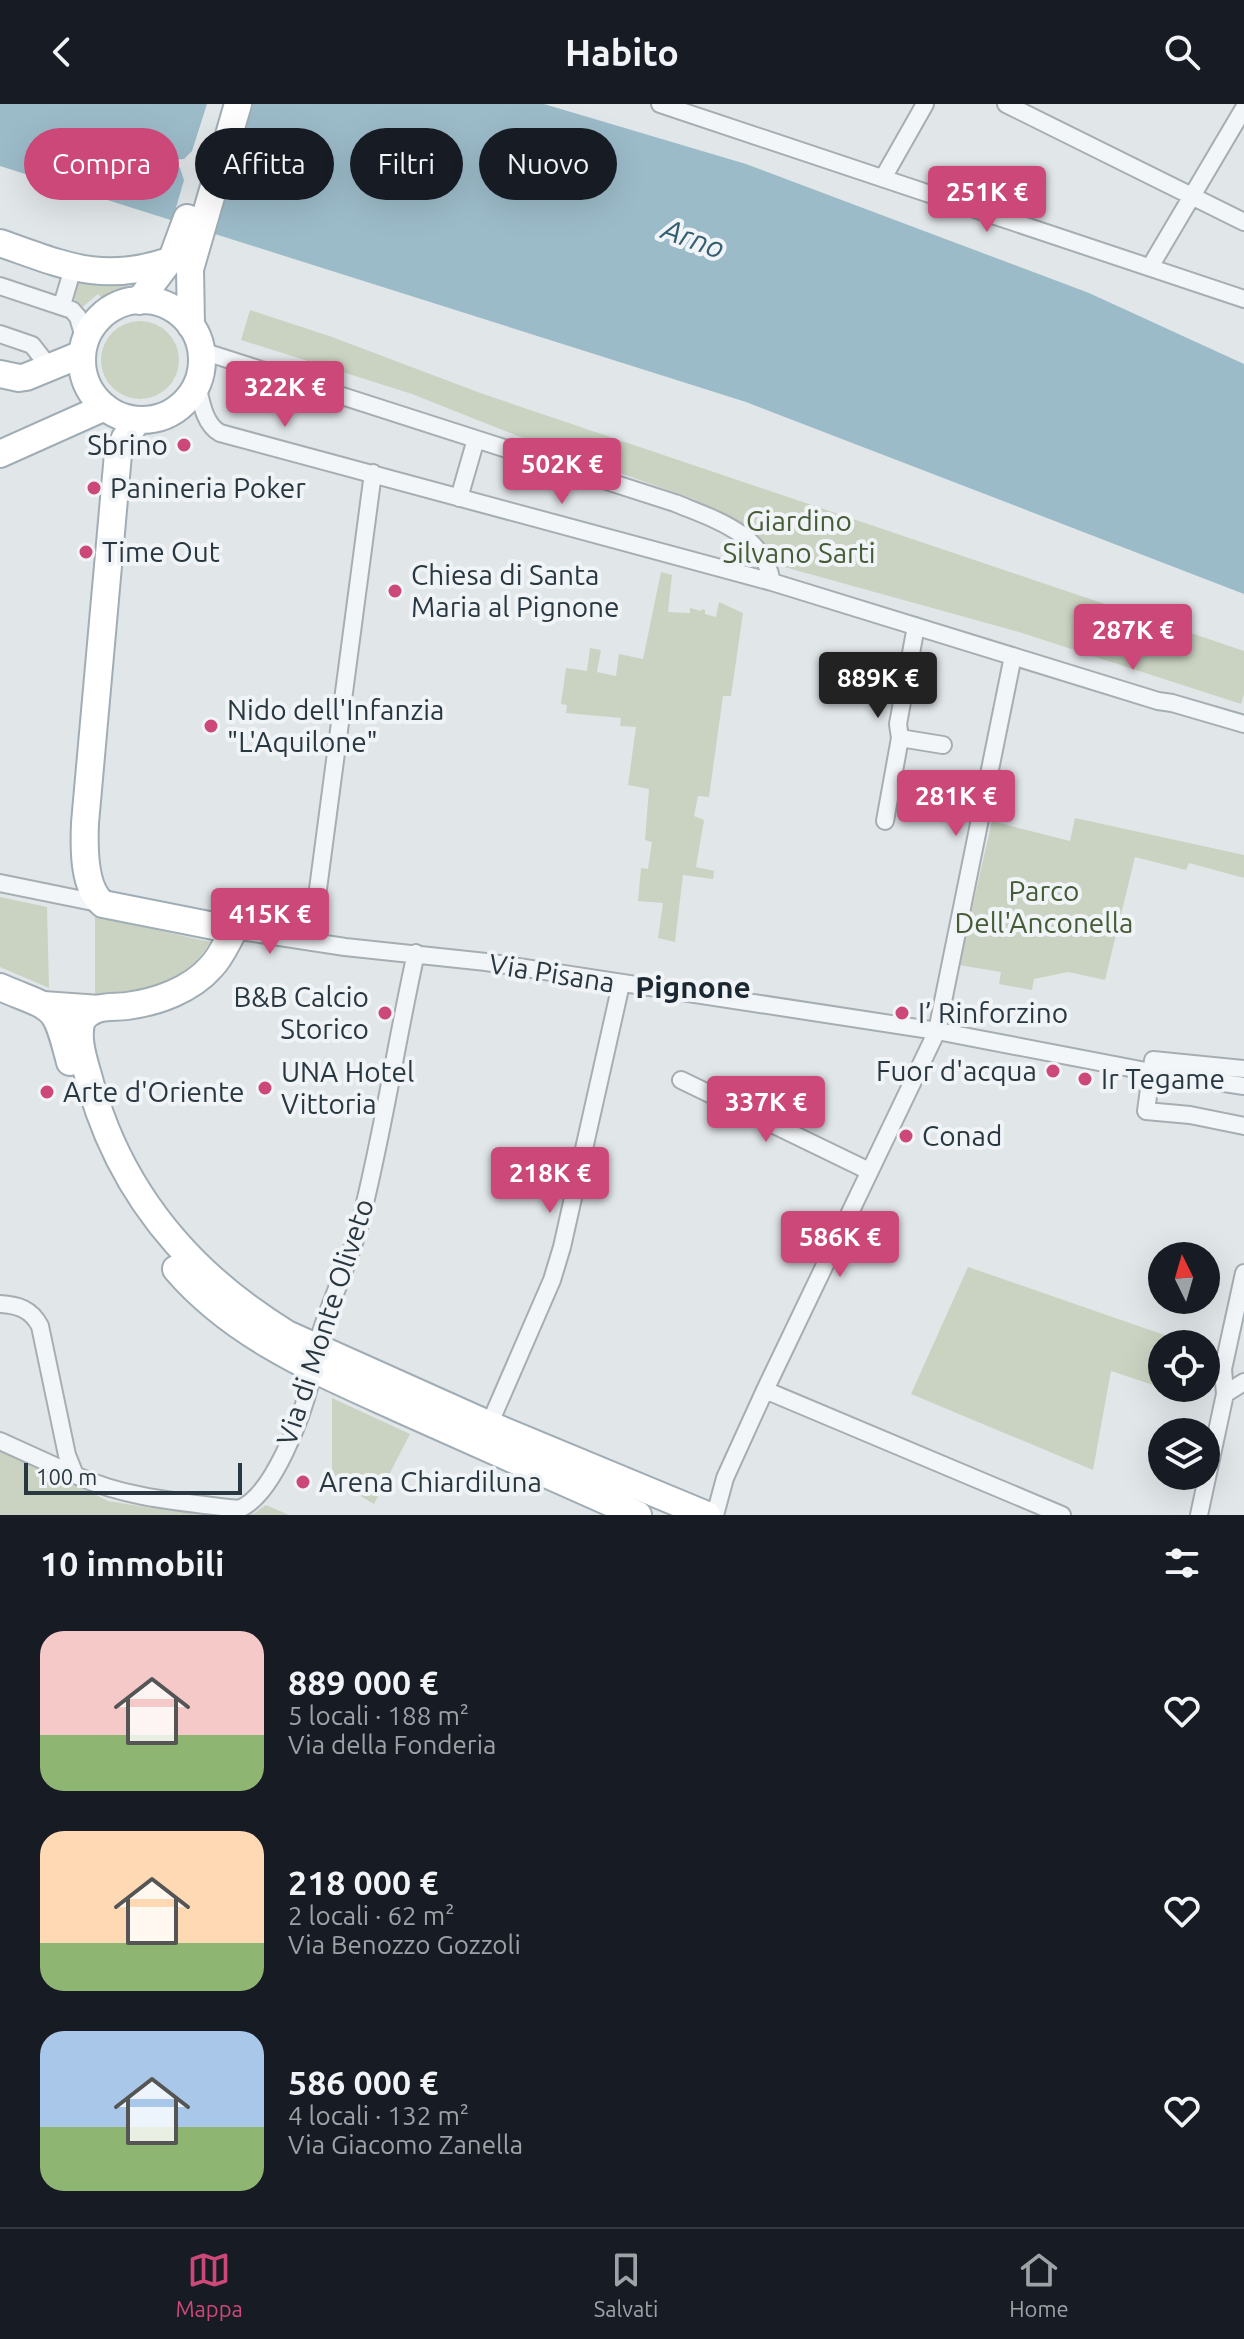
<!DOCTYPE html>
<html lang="it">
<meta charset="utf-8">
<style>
body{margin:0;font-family:Ubuntu,sans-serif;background:#242831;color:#f1f3f6;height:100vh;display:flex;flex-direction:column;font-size:30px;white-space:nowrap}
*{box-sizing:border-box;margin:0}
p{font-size:26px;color:#9ea1a6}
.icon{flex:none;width:44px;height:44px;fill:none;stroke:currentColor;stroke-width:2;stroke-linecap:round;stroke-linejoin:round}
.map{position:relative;height:1411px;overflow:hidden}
.panel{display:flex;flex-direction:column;background:#171b24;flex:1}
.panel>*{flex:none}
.top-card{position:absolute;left:24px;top:24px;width:800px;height:72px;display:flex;gap:16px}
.needle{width:52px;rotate:355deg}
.buttons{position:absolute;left:1148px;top:1138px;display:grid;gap:16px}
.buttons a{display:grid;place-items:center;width:72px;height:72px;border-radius:50%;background:#171b24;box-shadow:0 8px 32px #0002;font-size:40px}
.scale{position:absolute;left:24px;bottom:20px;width:218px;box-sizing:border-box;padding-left:8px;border:4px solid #293741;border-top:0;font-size:22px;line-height:28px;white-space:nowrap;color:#293741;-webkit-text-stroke:6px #f0f4f7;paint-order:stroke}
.price{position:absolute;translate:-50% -68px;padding:0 18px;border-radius:8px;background:#cc4878;color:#fff;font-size:26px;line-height:52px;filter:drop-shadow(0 2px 4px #0008)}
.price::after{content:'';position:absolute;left:50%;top:48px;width:24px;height:18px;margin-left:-12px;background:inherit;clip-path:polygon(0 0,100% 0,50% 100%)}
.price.current{background:#222;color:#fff}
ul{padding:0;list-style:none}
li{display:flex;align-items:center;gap:24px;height:200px;padding:0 40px}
li span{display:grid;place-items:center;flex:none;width:224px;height:160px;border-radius:24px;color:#555}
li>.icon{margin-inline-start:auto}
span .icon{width:96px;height:96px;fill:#fffc;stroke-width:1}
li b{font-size:34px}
h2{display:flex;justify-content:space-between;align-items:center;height:96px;padding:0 40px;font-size:34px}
.tag{padding:0 28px;border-radius:36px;background:#171b24;box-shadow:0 8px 32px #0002;font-size:28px;line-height:72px}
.tag.current{background:#cc4878;color:#fff}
header{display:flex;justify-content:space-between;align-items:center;height:104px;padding:0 40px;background:#171b24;font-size:36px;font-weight:700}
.tab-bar{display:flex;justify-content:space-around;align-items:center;height:112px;border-top:2px solid #363941;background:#171b24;font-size:22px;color:#9ea1a6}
.tab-bar a{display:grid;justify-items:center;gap:4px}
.tab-bar .current{color:#cc4878}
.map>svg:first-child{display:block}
</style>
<header><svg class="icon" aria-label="back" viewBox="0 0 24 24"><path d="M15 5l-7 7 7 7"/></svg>Habito<svg class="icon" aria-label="search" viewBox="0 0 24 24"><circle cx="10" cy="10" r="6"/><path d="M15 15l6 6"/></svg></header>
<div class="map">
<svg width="1244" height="1411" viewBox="0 0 1244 1411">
<rect width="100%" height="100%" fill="#e1e6e9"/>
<path fill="#cad3c2" d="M75,177H133L124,184L103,195L98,190L80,205L72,190Z
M250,206L332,233L483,290L1244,547V590L1241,600L1019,528L777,461L736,418L693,395L533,338L412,290L241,236Z
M101 256a39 39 0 1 1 78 0a39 39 0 1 1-78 0Z
M661,468L672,471L668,508L690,509V504L701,507L702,505L705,506V510L716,513L719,498L743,509L731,592H723L709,693L698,692L694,712L704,716L696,763L714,767L713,775L683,771L675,838L658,834L663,799L638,797L641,764L648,765L652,738L645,736L649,685L628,681L636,623L620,622L621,614L566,609L567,601L561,600L566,564L587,567L590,544L601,546L597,568L616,572L619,550L643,555Z
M1075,714L1244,751V774L1189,759L1186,766L1135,753L1105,876L1068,868L1034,875L1032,886L999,880L1001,868L959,861L992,717L1070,737Z
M0,793L47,803L49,884L0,863Z
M95,812L210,838C185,881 141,890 95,890Z
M968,1163L1173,1234L1172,1240H1162V1284L1111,1267L1093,1366L911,1290Z
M332,1294L410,1330L374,1400L332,1375Z
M0,1342L108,1397L158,1405L253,1410L266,1401L289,1411H0Z"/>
<path fill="#9cbbc9" d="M0,0H544L746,60L1089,189L1244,260V490L746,298L0,62Z"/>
<path fill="#e1e6e9" d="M207,0H251L233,56V65L240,77L229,78L171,121L184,76L180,64L173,56L184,55L192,47Z"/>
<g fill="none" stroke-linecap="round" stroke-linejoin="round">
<defs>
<path id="street" d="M660,0L1244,195
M1006,0L1244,118
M883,74L925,0
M1150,163L1244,4
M0,182L72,206L78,213L85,237
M62,201L73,164
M0,230L32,241L50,264
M202,247L675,399C716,416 763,429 772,478
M197,280C201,297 204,320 220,329L772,478L1158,597L1172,599L1244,620
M459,394L476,335
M900,634L943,641
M885,717L900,634L898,620L916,522
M0,779L103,800
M234,826L345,843L486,858L937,927L1151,968L1244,982
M311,838L373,369
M1244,965L1153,956L1146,1007L1190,1011L1244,1022
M681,976L869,1067
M0,1200C18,1201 31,1205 40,1222L67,1351L75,1371C128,1395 182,1398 239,1405C273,1392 303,1310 311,1276C314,1266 314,1255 316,1245C327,1202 349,1162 360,1119C383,1030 396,939 416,849
M765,1286L1062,1411
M1225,1290L1244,1278
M486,1328L552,1176L562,1143L621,880
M0,1337L75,1371
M715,1411L725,1374L765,1286L937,927L1013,552
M1199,1411L1225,1290L1223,1265L1244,1169"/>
<path id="secondary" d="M43,899L100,903"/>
<path id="primary" d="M0,139C64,161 101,180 169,157
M82 256a60 60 0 1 1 120 0a60 60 0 1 1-120 0Z
M139,197L173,152L187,114
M191,222L190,165L238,0
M0,270L19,274L26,273L82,250
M138,316L125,334L118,350L85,719C84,743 83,784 103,800L234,826C227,838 221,853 211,863C191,886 157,898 127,902C109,904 95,900 82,916C75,936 86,962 91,982C122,1091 192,1172 287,1230L490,1321L707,1411
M0,350L105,303
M0,883C55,907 54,896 70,958
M176,1165C235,1234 319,1268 400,1305C479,1341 559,1375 638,1411"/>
</defs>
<use href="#street" stroke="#a6aeb3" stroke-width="20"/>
<use href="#secondary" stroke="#a6aeb3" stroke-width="26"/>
<use href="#primary" stroke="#a0adb5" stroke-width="30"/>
<use href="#street" stroke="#f3f6f8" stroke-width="16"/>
<use href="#secondary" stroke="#fff" stroke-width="22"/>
<use href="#primary" stroke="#fff" stroke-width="26"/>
</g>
<g fill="#cc4878" stroke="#f0f4f7" stroke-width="3">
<circle cx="184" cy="341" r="8"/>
<circle cx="94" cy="384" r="8"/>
<circle cx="86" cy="448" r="8"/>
<circle cx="395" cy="487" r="8"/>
<circle cx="211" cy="622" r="8"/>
<circle cx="385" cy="909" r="8"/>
<circle cx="902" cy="909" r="8"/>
<circle cx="1053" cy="967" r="8"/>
<circle cx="1085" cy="975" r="8"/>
<circle cx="265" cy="984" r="8"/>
<circle cx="47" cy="988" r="8"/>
<circle cx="906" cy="1032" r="8"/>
<circle cx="303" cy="1378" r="8"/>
</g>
<g text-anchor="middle" stroke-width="8" stroke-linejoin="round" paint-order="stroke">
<g font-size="28" fill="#293741" stroke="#f0f4f7" text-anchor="start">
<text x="168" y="351" text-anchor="end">Sbrino</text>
<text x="110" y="394">Panineria Poker</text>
<text x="102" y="458">Time Out</text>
<text x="411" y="481">Chiesa di Santa<tspan x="411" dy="32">Maria al Pignone</tspan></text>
<text x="227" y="616">Nido dell'Infanzia<tspan x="227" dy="32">"L'Aquilone"</tspan></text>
<text x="369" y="903" text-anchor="end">B&amp;B Calcio<tspan x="369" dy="32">Storico</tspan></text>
<text x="918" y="919">I’ Rinforzino</text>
<text x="1037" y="977" text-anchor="end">Fuor d'acqua</text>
<text x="281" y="978">UNA Hotel<tspan x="281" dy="32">Vittoria</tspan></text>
<text x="1101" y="985">Ir Tegame</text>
<text x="63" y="998">Arte d'Oriente</text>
<text x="922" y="1042">Conad</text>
<text x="319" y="1388">Arena Chiardiluna</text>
</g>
<g font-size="28" fill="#465c37" stroke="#f0f4f7">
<text x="799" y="427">Giardino<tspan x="799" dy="32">Silvano Sarti</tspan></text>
<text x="1044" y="797">Parco<tspan x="1044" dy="32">Dell'Anconella</tspan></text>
</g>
<g font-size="28" fill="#293741" stroke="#f0f4f7">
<text transform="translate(552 869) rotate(9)" y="10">Via Pisana</text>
<text transform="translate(325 1218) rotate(-72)" y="10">Via di Monte Oliveto</text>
</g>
<g font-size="30" font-style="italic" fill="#345e74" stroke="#f0f4f7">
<text transform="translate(693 135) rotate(20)" y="10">Arno</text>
</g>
<g font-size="30" font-weight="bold" fill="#1b2832" stroke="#f0f4f7">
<text x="693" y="894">Pignone</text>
</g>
</g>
</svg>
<div class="buttons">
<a><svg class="needle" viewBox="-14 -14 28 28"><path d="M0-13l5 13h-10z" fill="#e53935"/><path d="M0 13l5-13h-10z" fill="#9ea1a6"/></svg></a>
<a><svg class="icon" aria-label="locate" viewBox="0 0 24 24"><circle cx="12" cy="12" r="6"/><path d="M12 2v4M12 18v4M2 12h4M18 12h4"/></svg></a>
<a><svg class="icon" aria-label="layers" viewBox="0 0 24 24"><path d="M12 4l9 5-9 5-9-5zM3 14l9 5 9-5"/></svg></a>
</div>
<div class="scale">100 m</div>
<b class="price" style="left:987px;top:130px">251K €</b>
<b class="price" style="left:285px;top:325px">322K €</b>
<b class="price" style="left:562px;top:402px">502K €</b>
<b class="price" style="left:1133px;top:568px">287K €</b>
<b class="price current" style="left:878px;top:616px">889K €</b>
<b class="price" style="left:956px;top:734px">281K €</b>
<b class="price" style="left:270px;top:852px">415K €</b>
<b class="price" style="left:766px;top:1040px">337K €</b>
<b class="price" style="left:550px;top:1111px">218K €</b>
<b class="price" style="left:840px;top:1175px">586K €</b>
<div class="top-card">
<a class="tag current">Compra</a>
<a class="tag">Affitta</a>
<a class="tag">Filtri</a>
<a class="tag">Nuovo</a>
</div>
</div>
<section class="panel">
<h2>10 immobili<svg class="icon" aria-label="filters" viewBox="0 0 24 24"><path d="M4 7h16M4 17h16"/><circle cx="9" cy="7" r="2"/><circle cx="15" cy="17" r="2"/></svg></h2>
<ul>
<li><span style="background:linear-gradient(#f6c9c9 65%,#8fb573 0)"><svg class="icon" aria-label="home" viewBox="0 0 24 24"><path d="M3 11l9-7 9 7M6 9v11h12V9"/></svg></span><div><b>889 000 €</b><p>5 locali · 188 m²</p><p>Via della Fonderia</p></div><svg class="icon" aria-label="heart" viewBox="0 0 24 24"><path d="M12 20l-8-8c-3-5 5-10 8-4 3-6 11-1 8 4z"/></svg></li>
<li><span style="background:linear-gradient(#ffd9b3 70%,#8fb573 0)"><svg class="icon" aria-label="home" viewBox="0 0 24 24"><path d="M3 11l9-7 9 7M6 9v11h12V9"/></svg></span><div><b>218 000 €</b><p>2 locali · 62 m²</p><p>Via Benozzo Gozzoli</p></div><svg class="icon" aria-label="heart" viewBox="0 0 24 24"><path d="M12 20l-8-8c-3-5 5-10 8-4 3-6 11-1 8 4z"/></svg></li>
<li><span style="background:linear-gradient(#a9c7e8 60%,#8fb573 0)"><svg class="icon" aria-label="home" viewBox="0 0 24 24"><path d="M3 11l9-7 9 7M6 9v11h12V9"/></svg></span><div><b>586 000 €</b><p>4 locali · 132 m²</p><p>Via Giacomo Zanella</p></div><svg class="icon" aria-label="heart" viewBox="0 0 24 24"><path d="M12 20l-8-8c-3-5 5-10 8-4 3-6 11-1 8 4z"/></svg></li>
</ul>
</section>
<nav class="tab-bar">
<a class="current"><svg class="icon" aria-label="map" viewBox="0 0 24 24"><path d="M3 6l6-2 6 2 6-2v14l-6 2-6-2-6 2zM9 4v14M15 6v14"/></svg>Mappa</a>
<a><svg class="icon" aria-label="saved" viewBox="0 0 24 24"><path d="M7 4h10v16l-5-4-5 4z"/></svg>Salvati</a>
<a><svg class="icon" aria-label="home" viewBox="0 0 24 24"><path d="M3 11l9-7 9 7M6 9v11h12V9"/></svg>Home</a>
</nav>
